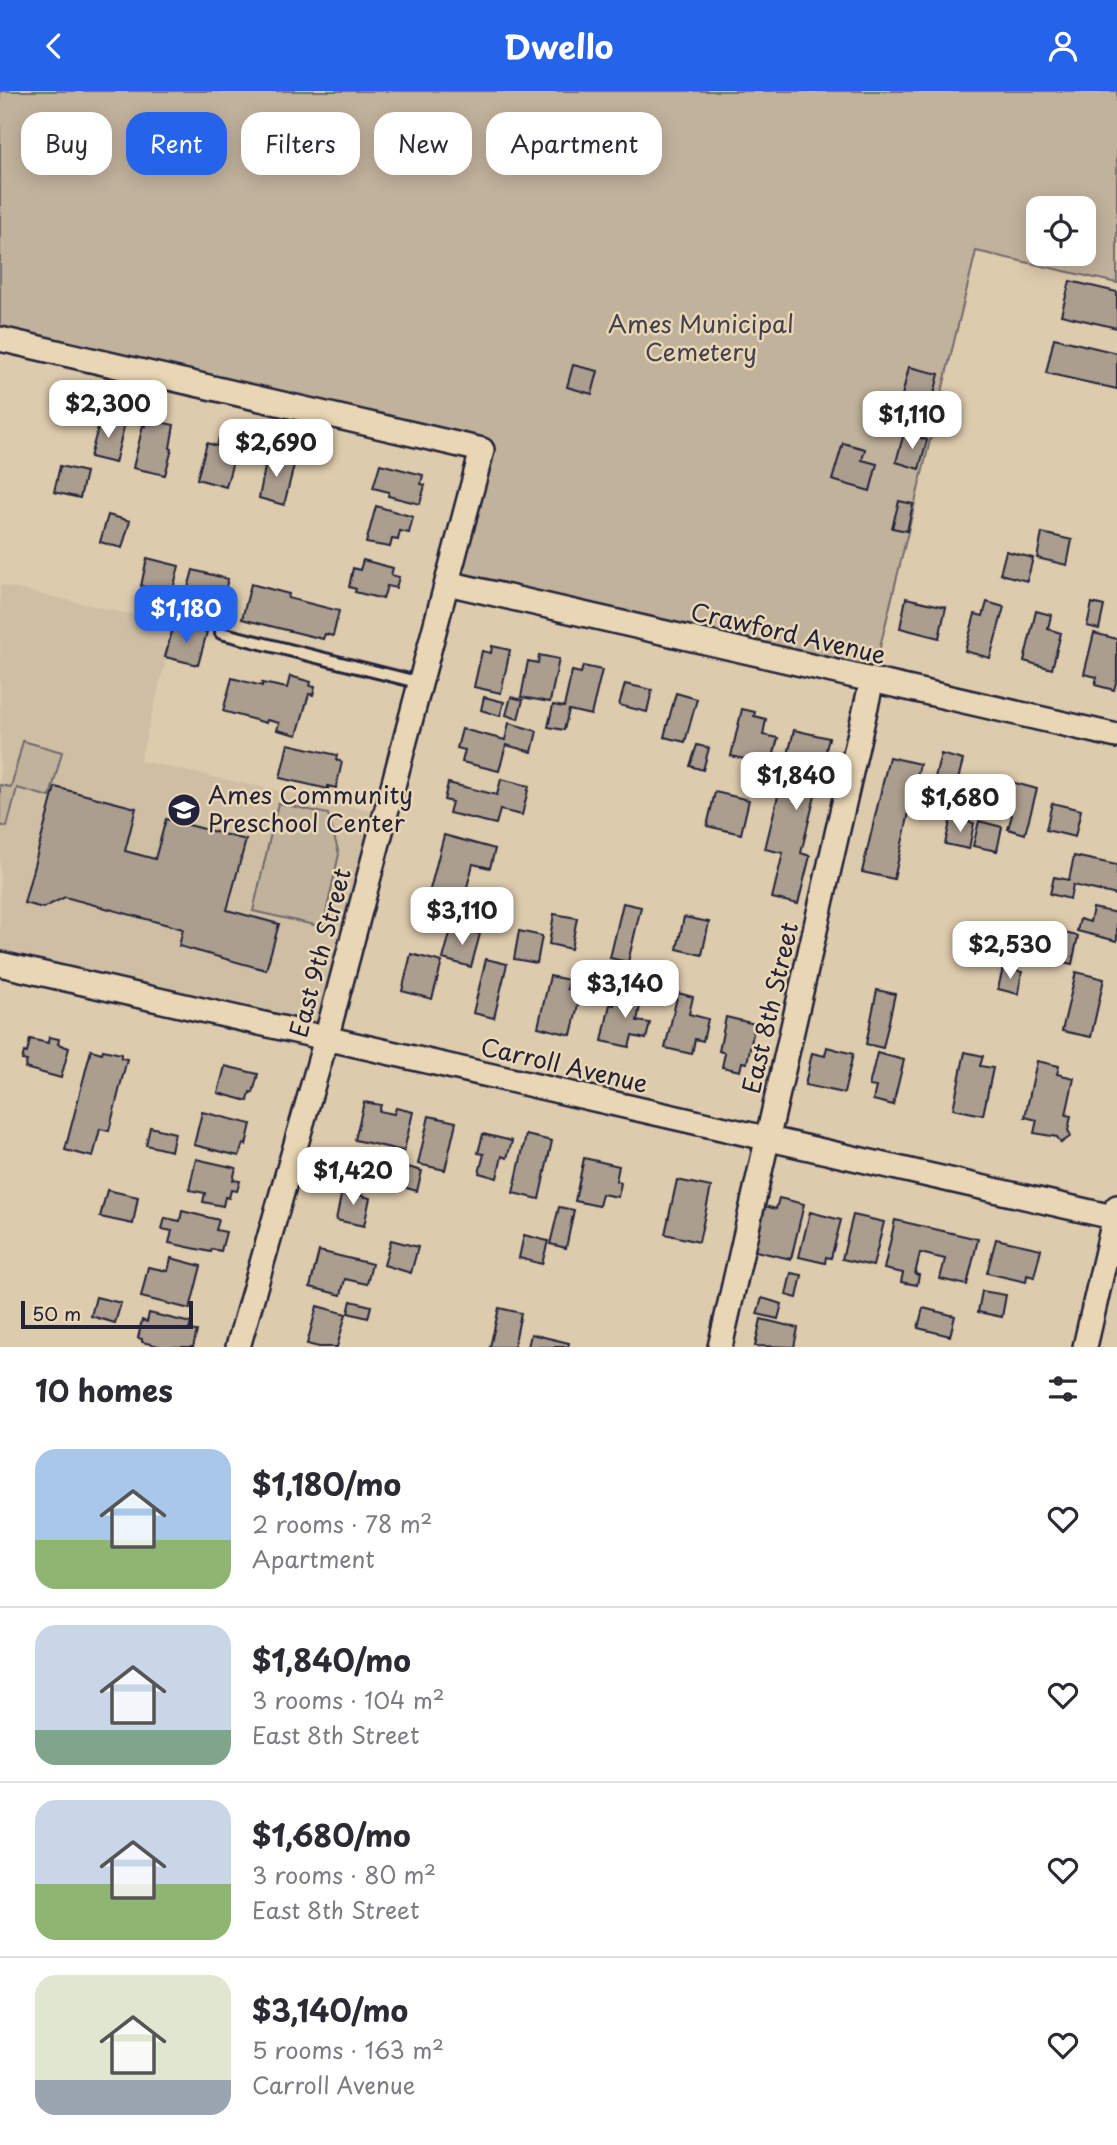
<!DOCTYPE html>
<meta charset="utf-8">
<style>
body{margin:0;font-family:"Playpen Sans",sans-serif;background:#f2f2f3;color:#2b2b33;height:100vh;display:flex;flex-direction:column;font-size:26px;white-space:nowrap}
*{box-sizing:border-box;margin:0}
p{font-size:23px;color:#7c7c81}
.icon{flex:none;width:38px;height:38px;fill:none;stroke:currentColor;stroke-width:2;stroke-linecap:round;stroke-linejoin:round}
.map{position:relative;height:1256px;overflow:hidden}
.sheet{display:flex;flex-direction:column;background:#fff;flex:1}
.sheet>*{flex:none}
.guide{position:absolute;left:21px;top:21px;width:700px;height:63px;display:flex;gap:14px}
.fabs{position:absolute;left:1026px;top:105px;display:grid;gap:14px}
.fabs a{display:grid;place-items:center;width:70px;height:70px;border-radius:14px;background:#fff;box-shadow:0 4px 18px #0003;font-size:35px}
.scale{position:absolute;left:21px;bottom:18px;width:172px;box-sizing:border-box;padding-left:7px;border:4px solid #22223b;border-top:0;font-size:19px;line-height:24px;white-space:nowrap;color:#22223b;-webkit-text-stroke:5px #e9d6b4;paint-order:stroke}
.price{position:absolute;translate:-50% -60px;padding:0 16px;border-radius:14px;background:#fff;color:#222;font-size:23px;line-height:46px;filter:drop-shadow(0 2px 4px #0008)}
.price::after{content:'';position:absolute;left:50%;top:42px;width:21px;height:16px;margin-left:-10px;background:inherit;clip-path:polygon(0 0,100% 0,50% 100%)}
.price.current{background:#2563eb;color:#fff}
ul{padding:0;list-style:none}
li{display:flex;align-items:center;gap:21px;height:175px;padding:0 35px}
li+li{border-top:2px solid #e1e1e2}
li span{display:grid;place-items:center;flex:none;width:196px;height:140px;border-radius:21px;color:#555}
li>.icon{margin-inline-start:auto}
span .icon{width:84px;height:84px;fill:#fffc;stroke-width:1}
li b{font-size:30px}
h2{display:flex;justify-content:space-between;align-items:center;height:84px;padding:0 35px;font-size:30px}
.pill{padding:0 24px;border-radius:21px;background:#fff;box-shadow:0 4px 18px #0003;font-size:24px;line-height:63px}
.pill.current{background:#2563eb;color:#fff}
header{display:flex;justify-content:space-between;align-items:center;height:91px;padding:0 35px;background:#2563eb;color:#fff;font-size:32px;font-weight:700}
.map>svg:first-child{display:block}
</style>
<header><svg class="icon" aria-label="back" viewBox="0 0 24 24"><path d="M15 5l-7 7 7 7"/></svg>Dwello<svg class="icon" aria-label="person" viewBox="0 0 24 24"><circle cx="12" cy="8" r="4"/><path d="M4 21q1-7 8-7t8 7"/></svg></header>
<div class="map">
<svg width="1117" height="1256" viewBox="0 0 1117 1256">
<rect width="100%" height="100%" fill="#ddcbad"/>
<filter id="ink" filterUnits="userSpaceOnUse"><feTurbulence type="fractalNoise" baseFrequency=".0143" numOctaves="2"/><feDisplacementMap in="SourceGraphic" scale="14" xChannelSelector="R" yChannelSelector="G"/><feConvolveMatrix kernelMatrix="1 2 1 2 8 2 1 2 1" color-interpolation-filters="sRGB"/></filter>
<g filter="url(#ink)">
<path fill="#cebea4" d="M0,494L175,533L140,670L386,723L331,949L0,873Z"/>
<path fill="#c1b29c" stroke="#726a6c" stroke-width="2" fill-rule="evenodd" d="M0,0H1117V192L976,160L872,589L447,492L481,359L0,248ZM1038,117H1083V163H1038Z
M23,650L62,661L50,706L17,697L7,736L0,734V694L11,696Z
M278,712L328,723L339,763L323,836L253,820Z"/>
<path fill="#ab9e8f" stroke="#22223b" stroke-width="2" d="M1070,190L1117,201V237L1061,224Z
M1054,247L1117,262V298L1046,282Z
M573,274L598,280L592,303L567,296Z
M909,276L939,283L926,336L896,329Z
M101,326L125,332L115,372L90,366Z
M146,328L174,334L170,357L172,358L165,384L133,377L143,334L145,335Z
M904,342L927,349L919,378L896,371Z
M219,347L238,352L226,396L197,388L207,352L217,355Z
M843,352L865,358L862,369L877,373L870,400L832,389Z
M268,361L285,365L284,372L294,374L284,414L259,407Z
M380,373L423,384L421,393L425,394L420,413L388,405L389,401L373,397Z
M60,375L86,381L80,407L54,401Z
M899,410L913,413L907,440L892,437Z
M376,415L413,426L409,442L400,440L398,449L392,448L390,456L366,452Z
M108,424L130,430L122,457L100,451Z
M1042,442L1072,449L1067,474L1037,467Z
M1006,460L1033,467L1027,490L1000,483Z
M147,467L179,475L172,502L141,495Z
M363,469L393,477L391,484L399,486L396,497L387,495L383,508L355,501L356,498L349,496L353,477L360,479Z
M193,479L228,488L222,510L199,504L200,500L188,497Z
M251,493L289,503L288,507L339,520L333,545L325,543L323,548L242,528Z
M906,507L946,516L939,547L900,537Z
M987,511L1004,516L990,567L965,560L975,523L983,525Z
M1092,512L1104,515L1099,538L1087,535Z
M1036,520L1051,524L1048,538L1061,542L1052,578L1024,570Z
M174,533L207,541L198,574L165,566Z
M1094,542L1117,548V588L1114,599L1095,594L1097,586L1084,583Z
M492,555L510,559L501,602L474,596L482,560L491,562Z
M539,564L559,568L550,611L521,606L528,570L538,572Z
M583,575L602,579L591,624L569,619L564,639L548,636L553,614L564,616L572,580L581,582Z
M290,585L311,591L310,595L315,596L313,604L309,603L297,644L277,639L279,632L267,629L266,632L223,620L232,587L262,595V592L287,597Z
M625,593L652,599L647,621L619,614Z
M676,602L697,608L685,651L664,646Z
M484,606L504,611L500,625L481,619Z
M511,606L523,609L518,628L506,624Z
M742,618L755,621L754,625L766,628L763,644L778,647L771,674L731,665Z
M509,632L537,640L532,661L506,654L499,680L462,671L465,659L457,657L462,638L505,649Z
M794,639L829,647L801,762L810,765L798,813L772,807L783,762L765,758Z
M288,653L337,664L336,669L342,671L336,697L328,695V698L280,687Z
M697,654L709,657L703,679L690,675Z
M941,663L963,669L951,716L929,710Z
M889,666L920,673L894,788L862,781Z
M501,688L529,695L522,724L500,719L496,733L449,722L452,711L444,709L448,692L497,704Z
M1008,690L1037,698L1025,743L1008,738L1012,724L999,721Z
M55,696L136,717L125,760L155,768L166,728L246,749L227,819L279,833L266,879L179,855L183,838L65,806L43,817L24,812Z
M715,701L749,709L741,743L707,735Z
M1052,712L1081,719L1075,746L1046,739Z
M951,727L974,732L969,758L945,753Z
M979,730L1002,736L997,760L973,755Z
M444,744L495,758L490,777L473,773L460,823L426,814Z
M1074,765L1117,774V804L1073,794L1070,808L1050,803L1054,786L1069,789Z
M623,812L641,816L628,871L610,867Z
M1093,817L1117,822V850L1077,840L1080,828L1090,831Z
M554,823L577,827L571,858L549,853Z
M684,826L709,831L702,864L677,858Z
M452,835L480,843L471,876L443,868Z
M1045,838L1078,845L1072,873L1038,866Z
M519,840L542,845L537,872L514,868Z
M411,863L442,871L432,908L402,900Z
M486,868L507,873L494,927L473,922Z
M1003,877L1022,881L1018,903L998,898Z
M1076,881L1104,888L1091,946L1062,940Z
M550,885L569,889L567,898L581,901L571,944L538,936Z
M618,899L642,905L637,930L650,932L646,948L632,945L629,956L602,950L610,913L614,914Z
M877,899L895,903L883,957L866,953Z
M678,902L693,906L689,923L708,928L703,950L695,948L692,963L665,957Z
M726,926L755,933L747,972L742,971L740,980L722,976L725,962L719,960Z
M49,946L59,948L58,953L69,957L61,987L25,977L27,970L22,969L24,961L27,962L30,948L48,952Z
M827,956L853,963L844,1002L805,994L812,962L825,965Z
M91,959L102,962L103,959L121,963V967L127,968L109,1040L100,1038L93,1066L65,1059Z
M965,961L983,965L980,975L993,977L983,1024L953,1018Z
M877,962L904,969L893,1014L873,1009L876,996L869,995Z
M1037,970L1059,975L1057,983L1074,987L1066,1024L1071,1025L1068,1039L1071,1045L1061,1052L1057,1046L1034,1042L1037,1029L1025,1026Z
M225,975L258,983L253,1002L250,1001L248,1010L218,1002Z
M364,1011L381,1014L379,1020L394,1023L396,1017L413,1021L404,1060L355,1049Z
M202,1021L251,1033L246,1054L243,1053L239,1065L194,1054Z
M429,1025L456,1031L445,1079L418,1073Z
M150,1036L175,1042L171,1060L146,1054Z
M483,1043L512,1050L507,1067L502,1065L497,1087L479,1082L484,1063L478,1062Z
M526,1044L552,1050L539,1108L513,1102Z
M584,1067L619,1075L616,1090L621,1092L618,1106L602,1103L599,1115L575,1110Z
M196,1068L236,1077L233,1089L240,1090L237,1100L231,1099L229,1107L225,1106L223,1115L203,1111L205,1102L189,1099Z
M408,1076L422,1080L417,1100L403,1096Z
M677,1089L711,1096L699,1151L665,1143Z
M343,1095L362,1099L361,1105L370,1107L364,1135L336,1129Z
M107,1099L138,1106L133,1133L100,1126Z
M779,1107L804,1113L791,1168L751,1159L765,1115L776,1118Z
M559,1116L574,1119L566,1157L550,1153Z
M182,1120L219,1129L216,1139L226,1141L221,1160L212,1158L211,1161L169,1152L172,1140L162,1138L165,1127L180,1130Z
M810,1121L841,1129L831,1167L826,1166L825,1172L799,1166Z
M853,1124L884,1131L873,1175L842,1168Z
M895,1129L978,1148L967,1194L940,1188L945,1168L920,1162L915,1183L919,1184L917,1194L901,1191L903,1182L884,1178Z
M524,1144L548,1150L542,1173L519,1167Z
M996,1148L1041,1158L1034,1186L1027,1184L1026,1191L987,1182Z
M391,1149L418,1156L411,1182L384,1174Z
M319,1160L372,1173L367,1193L345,1188L341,1204L310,1196Z
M171,1167L201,1175L190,1218L141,1206L148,1176L168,1180Z
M791,1182L802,1184L797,1207L786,1204Z
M982,1200L1006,1204L1002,1226L978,1221Z
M96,1206L121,1212L115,1232L91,1225Z
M762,1207L782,1213L778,1228L757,1223Z
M351,1210L371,1215L368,1227L348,1222Z
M317,1215L346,1223L337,1256H319L307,1253Z
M499,1217L521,1222L514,1256H490Z
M923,1217L955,1225L950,1245L918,1237Z
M149,1222L191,1232L189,1239L197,1240L193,1256H163L142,1251V1248L138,1247L142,1229L147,1231Z
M761,1228L798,1237L794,1256L755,1255Z
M531,1243L569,1252L568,1256H528Z"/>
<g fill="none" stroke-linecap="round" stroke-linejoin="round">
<defs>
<path id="lane" d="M221,542L421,592"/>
<path id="street" d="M0,248L482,359L326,948L238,1256
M447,492L1117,645
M0,873L1117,1127
M720,1256L872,589
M1085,1256L1117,1116"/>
</defs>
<use href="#lane" stroke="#22223b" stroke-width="16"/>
<use href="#street" stroke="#22223b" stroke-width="28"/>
<use href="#lane" stroke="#e9d6b4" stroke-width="10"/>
<use href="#street" stroke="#e9d6b4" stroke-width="23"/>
</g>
</g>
<defs>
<symbol id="school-disc" viewBox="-11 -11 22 22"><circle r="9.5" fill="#22223b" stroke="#e9d6b4"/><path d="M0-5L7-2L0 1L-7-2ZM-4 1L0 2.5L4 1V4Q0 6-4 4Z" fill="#fff"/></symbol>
</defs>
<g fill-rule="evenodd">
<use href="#school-disc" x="165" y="700" width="38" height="38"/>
</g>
<g text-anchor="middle" stroke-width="5" stroke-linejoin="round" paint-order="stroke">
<g font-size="24" fill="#423f4e" stroke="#e9d6b4">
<text x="701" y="242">Ames Municipal<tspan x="701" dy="28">Cemetery</tspan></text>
</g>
<g font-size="24" fill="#22223b" stroke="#e9d6b4">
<text transform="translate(788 543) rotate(13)" y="8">Crawford Avenue</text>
<text transform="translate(321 862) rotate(-75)" y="8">East 9th Street</text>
<text transform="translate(771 917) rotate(-77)" y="8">East 8th Street</text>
<text transform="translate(564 975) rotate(13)" y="8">Carroll Avenue</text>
</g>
<g font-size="24" fill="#22223b" stroke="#e9d6b4" text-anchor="start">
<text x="208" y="713">Ames Community<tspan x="208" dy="28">Preschool Center</tspan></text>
</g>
</g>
</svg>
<div class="fabs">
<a><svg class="icon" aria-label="locate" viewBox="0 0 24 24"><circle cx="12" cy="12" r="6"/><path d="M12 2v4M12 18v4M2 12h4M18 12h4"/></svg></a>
</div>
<div class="scale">50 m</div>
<b class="price" style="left:108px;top:349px">$2,300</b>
<b class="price" style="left:912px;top:360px">$1,110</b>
<b class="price" style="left:276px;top:388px">$2,690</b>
<b class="price current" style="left:186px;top:554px">$1,180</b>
<b class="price" style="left:796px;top:721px">$1,840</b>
<b class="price" style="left:960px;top:743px">$1,680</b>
<b class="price" style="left:462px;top:856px">$3,110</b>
<b class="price" style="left:1010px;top:890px">$2,530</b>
<b class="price" style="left:625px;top:929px">$3,140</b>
<b class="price" style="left:353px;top:1116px">$1,420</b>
<div class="guide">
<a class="pill">Buy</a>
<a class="pill current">Rent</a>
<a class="pill">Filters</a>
<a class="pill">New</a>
<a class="pill">Apartment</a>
</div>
</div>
<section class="sheet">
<h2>10 homes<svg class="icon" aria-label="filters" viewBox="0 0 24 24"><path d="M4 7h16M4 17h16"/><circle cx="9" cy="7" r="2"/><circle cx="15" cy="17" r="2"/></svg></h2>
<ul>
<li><span style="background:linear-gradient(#a9c7e8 65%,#8fb573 0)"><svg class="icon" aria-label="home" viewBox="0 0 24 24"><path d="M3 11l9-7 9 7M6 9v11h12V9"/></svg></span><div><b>$1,180/mo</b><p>2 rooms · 78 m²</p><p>Apartment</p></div><svg class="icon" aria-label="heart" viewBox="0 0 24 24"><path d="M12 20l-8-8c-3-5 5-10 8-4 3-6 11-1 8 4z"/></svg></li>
<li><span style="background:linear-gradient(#c9d6e8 75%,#7fa58c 0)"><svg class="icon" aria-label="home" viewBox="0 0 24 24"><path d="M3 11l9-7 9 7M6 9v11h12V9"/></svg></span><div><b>$1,840/mo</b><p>3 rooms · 104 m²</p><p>East 8th Street</p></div><svg class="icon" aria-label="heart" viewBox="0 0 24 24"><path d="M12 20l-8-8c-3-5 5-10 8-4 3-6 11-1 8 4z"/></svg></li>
<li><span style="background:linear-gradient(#c9d6e8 60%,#8fb573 0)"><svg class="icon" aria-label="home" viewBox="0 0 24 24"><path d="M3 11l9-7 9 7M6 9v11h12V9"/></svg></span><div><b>$1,680/mo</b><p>3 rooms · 80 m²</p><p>East 8th Street</p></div><svg class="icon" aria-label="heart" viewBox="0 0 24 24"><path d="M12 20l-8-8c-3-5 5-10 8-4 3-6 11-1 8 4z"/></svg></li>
<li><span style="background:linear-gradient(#dfe7d0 75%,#9aa5b1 0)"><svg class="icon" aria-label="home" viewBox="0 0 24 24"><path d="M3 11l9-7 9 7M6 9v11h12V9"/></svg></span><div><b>$3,140/mo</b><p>5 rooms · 163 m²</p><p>Carroll Avenue</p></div><svg class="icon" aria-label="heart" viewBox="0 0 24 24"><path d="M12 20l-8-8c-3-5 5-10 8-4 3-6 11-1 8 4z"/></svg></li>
</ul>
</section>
